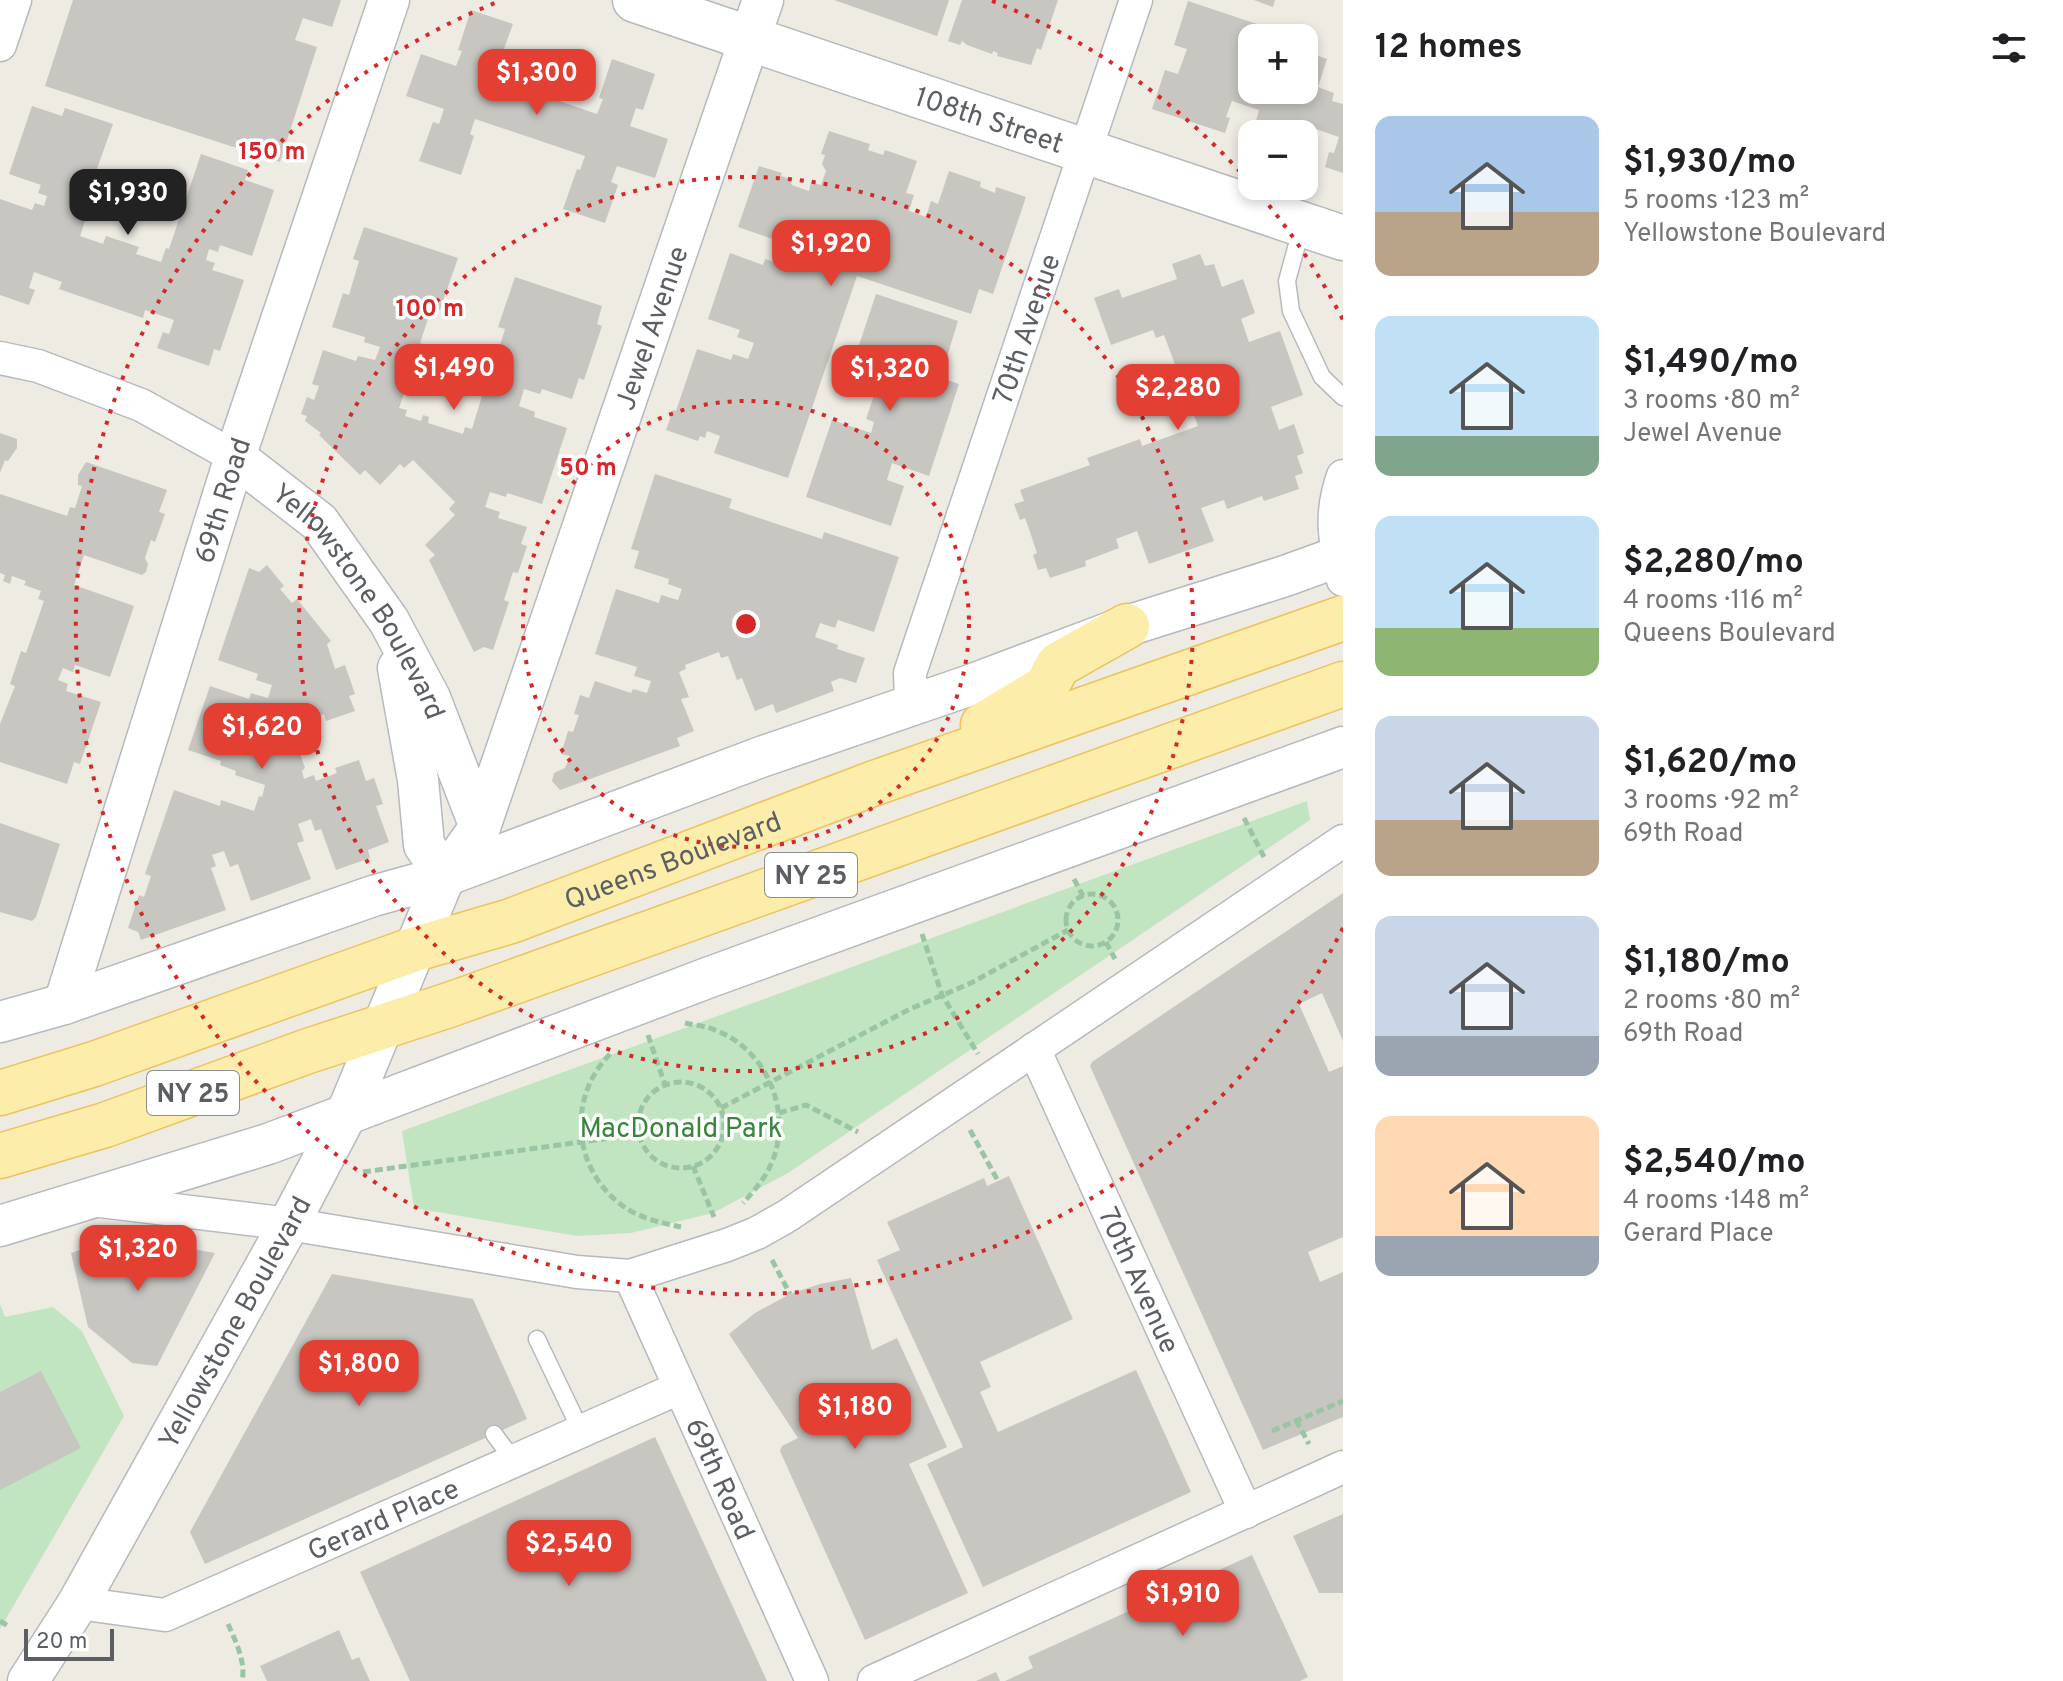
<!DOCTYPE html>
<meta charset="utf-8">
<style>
body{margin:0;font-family:Overpass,sans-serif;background:#f6f6f6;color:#202124;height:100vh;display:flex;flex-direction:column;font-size:30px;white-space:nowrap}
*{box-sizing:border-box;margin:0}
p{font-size:26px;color:#757577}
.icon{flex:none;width:44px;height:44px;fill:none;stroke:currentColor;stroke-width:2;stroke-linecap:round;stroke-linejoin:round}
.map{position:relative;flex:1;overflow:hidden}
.details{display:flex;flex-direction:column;background:#fff;width:720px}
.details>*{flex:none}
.tools{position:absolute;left:1238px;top:24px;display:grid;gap:16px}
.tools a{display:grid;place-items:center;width:80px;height:80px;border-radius:16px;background:#fff;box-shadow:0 4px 12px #0003;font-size:40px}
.scale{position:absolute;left:24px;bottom:20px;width:90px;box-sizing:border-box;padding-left:8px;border:4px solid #5b5f64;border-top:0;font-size:22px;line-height:28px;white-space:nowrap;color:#5b5f64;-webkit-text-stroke:6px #fff;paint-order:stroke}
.price{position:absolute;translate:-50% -68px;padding:0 18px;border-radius:16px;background:#e43f33;color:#fff;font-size:26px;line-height:52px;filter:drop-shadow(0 2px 4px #0008)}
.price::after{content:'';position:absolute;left:50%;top:48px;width:24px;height:18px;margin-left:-12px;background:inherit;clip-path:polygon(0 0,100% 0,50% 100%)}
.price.active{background:#222;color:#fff}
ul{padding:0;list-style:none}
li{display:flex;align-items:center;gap:24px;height:200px;padding:0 32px}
li span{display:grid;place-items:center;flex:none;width:224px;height:160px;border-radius:16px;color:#555}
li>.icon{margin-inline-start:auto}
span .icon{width:96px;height:96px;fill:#fffc;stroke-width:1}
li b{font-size:34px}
h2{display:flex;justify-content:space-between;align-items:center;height:96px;padding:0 32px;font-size:34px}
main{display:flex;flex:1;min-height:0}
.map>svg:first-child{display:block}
</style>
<main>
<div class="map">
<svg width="1343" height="1681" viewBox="0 0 1343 1681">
<rect width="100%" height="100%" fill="#eeebe3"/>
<path fill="#c1e5c0" d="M1307,801L1310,820L788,1173L713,1213L631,1233L577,1236L414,1208L402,1131Z
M0,1304L5,1317L53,1307L82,1331L124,1416L0,1629Z"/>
<path fill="#c8c6c1" d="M73,0H341L332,27L303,18L295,40L317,47L280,162L45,86Z
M834,0H949L937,36Z
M962,0H1058L1041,50L1037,48L1031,65L997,56L998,53L993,51L992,54L967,45L962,41L960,45L948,41Z
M1254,0H1275L1273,7Z
M1188,1L1263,26L1259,38H1252V59L1248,72L1252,74V90H1304V54L1307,52L1327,59L1318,87L1334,93L1332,101L1343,104V173L1325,167L1329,152L1334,153L1339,137L1310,127L1304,138V134H1286L1258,125L1256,121L1259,110L1232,101L1226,117L1230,118L1225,133L1152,109L1165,70L1178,74L1187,49L1174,45Z
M471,10L513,24L499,62L494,60L489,77L597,114L603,99L599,98L612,59L655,74L643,110L636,108L630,126L668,139L655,178L617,166L611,182L618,185L605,223L563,209L577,169L580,170L585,156L475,119L470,134L474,136L461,175L419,161L433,122L439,124L444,109L406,96L421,54L456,66L462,51L458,50Z
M32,106L62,116L65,108L113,124L79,219L85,221L80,236L103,244L106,236L139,247L136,254L161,262L166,248L169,249L201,154L248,170L245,180L274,190L252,256L220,245L218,252L209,249L206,260L215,263L212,270L244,280L220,351L214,349L209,366L157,348L163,332L169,334L174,320L145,310L143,318L59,289L62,282L34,272L29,288L35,290L29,305L0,295V199L32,210L35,203L44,206L47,196L38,193L41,185L9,174Z
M829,131L870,144L868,150L883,155L885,150L917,161L906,193L914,195L909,211L926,217L931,201L938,204L949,171L981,182L980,187L995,193L996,187L1026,197L993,294L979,289L971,314L857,276L788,478L714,453L720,436L707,431L705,438L700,436L698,441L666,430L673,410L676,411L697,349L731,360L733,354L748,359L754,343L737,337L740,330L708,319L730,253L763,265L765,259L781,264L787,249L772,244L773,239L738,227L759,166L782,173L781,176L790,179L792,185L809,191L811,182L821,185L826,171L822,164L825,155L821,154Z
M364,227L458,258L440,310L432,307L420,343L426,345L416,376L410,375L399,408L407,410L405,416L421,421L423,415L429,417L428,423L463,434L465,427L472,429L482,396L478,394L489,360L495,361L505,329L498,327L515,277L602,306L597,324L602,326L584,380L579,378L572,399L542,389L540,394L524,389L519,406L535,412L534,417L567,428L542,504L507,493L506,497L490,492L485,507L500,512L498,518L527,527L521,544L527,546L518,573L513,572L504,600L509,602L493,650L484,647L474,652L429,560L435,555L425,545L455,515L449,509L455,502L413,460L404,468L400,464L380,485L365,470L360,475L319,435L321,433L305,421L307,416L301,414L307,397L314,400L319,386L312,384L323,350L356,361L358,356L375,360L380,347L364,342L365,337L332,327L343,293L349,295L359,261L353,259Z
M1200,254L1205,266L1214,264L1222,287L1243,279L1255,313L1241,319L1249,342L1280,331L1303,395L1271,407L1279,430L1294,424L1304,453L1297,456L1303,473L1295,476L1299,489L1264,501L1262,496L1227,509L1224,500L1201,508L1214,541L1149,564L1137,531L1116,539L1119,548L1085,561L1086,566L1050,578L1046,568L1038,570L1033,555L1037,553L1029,529L1025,518L1020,520L1014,504L1024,501L1020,490L1090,465L1087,458L1140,439L1142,446L1198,426L1164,335L1156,338L1153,330L1111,345L1094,298L1119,289L1122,298L1177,279L1172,264Z
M876,294L958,321L946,360L929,355L924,372L959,384L929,476L892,463L887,480L904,486L891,526L806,497L832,420L871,433L874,422L866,419L877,387L885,389L888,378L852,366Z
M0,433L17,439V448L8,461L5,460L0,473Z
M86,462L167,490L159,512L165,514L155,542L151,540L145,558L148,564L146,572L142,575L84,555L74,585L134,606L110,677L75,665L73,672L63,668L58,680L68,684L66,691L101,702L80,764L74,762L67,784L0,762V724L15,686L10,684L21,651L26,653L44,601L38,599L41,591L24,585L26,581L12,576L10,584L3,581L5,575L0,573V494L67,516L70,507L75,508L82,486L78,485V475Z
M655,474L732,499L729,508L822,539L824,532L899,557L874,632L838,620L835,628L820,623L815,637L838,645L837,649L865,658L856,683L840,678L831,682L834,691L776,713L773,704L755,711L742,678L737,680L728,656L721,658L719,652L685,665L686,669L679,672L689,697L681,699L694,731L677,738L680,746L560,790L552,781L554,773L565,768L570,756L561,754L568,731L573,732L579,715L574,714L580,695L589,698L595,681L631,693L633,689L647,693L651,681L634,676L637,667L595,654L616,589L659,603L661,595L678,600L682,589L668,584L669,579L634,568L639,551L631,549Z
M267,565L284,586L280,589L292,603L297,599L331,641L327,644L335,669L345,665L355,694L349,696L355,711L326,721L324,714L295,725L297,730L287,733L289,739L295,742L300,753L305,768L302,771L304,779L314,775L316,781L337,773L335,768L359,760L366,781L374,778L383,804L376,806L389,842L368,850L370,858L336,870L321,829L315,831L311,819L298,824L304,841L297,843L311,879L251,901L238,864L230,867L224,851L212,855L216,866L211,868L226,910L141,940L138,932L128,928L139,895L144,897L151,876L145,874L174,790L220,806L221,800L254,811L259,796L262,797L265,785L235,775L236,771L220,765L221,761L188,750L210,686L249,699L251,693L268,698L272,685L256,680L258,674L218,660L249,568L259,572Z
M0,823L60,844L36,917L32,921L0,912Z
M1343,893V1041L1322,993L1299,1004L1329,1072L1343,1066V1237L1308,1252L1320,1282L1343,1272V1417L1263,1450L1090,1066L1092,1062Z
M1009,1176L1073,1319L980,1362L991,1387L980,1392L998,1432L1136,1370L1191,1492L983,1587L927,1464L963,1447L877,1260L900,1250L887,1222L984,1178L987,1186Z
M122,1236L215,1253L157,1366L132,1363L88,1327L71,1253Z
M332,1274L473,1299L527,1419L205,1564L190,1532Z
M851,1278L872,1350L897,1338L947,1447L909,1464L968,1593L865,1640L780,1451L782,1446L798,1438L729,1334L755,1313L790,1294L820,1284Z
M41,1371L81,1448L0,1490V1392Z
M655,1437L767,1681H410L360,1572Z
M1343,1514V1593H1319L1293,1536Z
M1252,1555L1308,1677L1300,1681H1005L1033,1668L1028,1657Z
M339,1630L352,1660L359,1657L370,1681H267L260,1666Z
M996,1672L1000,1681H976Z"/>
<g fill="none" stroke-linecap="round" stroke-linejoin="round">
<defs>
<path id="service" d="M1302,226L1287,281L1291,311L1322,377L1343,397
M537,1339L581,1431
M494,1434L514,1461"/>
<g id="minor">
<path d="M0,45L15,0"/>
<path d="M0,358L38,366L141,405L235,457"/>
<path d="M1343,476C1329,515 1335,541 1343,580"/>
<path id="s1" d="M911,704L910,673L1136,0"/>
<path id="s2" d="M1034,1049L1246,1512"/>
<path d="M92,1200L289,1224L577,1272L630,1276L727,1245L757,1233L787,1216L1343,841"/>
<path id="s3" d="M630,1276L812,1681"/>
<path id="s4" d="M78,1603L165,1615L679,1388"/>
<path d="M874,1681L1343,1467"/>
</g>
<g id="tertiary">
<path id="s5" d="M235,457L319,522L389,621L430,698L480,827"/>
<path d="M398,668L418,780L424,845L445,876"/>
<path id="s6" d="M64,1004L235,457L389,0"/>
<path d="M0,1022L64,1004L373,896L445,876L761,757L965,687L1127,626L1285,576L1343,555"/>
<path d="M0,1226L268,1144L710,977L1343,747"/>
<path id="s7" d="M28,1681L78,1603L289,1224L346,1115L445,876L480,827L763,0"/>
</g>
<g id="secondary">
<path id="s8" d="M635,0L1343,238"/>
</g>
<g id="primary">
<path d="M983,725L1046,687L1058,665L1127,626"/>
<path id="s9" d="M0,1093L94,1064L412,950L511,921L872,784L1343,618"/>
<path d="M0,1156L105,1125L308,1051L449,1005L1343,684"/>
</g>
</defs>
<use href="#service" stroke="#b6b9bd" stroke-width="19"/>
<use href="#minor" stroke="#b6b9bd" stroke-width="35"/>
<use href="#tertiary" stroke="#b6b9bd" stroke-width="43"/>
<use href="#secondary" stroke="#b5b8bd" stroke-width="47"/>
<use href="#primary" stroke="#edc35d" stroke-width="47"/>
<path stroke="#9ac5a5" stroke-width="5" stroke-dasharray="8 4" stroke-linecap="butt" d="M1244,818L1264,857
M1074,879L1083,896
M1066 920a26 26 0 1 1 52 0a26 26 0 1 1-52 0Z
M922,934L942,995L978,1054
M1106,942L1115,959
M685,1023C694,1025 706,1026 715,1030C771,1051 797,1122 766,1174C760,1184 751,1194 743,1203
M648,1035L665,1085
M610,1054C567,1098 572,1169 623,1206C639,1218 662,1223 681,1227
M638 1125a43 43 0 1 1 86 0a43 43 0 1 1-86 0Z
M721,1108L910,1009L971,983L1068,930
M779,1113L806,1105L858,1132
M970,1130L998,1181
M693,1166L714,1217
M363,1172L639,1134
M772,1260L790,1294
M1296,1420L1309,1444
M1272,1431L1343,1401
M0,1621L10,1627
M228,1624C236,1642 246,1662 242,1681"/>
<use href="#service" stroke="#fff" stroke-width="16"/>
<use href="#minor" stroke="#fff" stroke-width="32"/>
<use href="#tertiary" stroke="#fff" stroke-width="40"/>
<use href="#secondary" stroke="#fff" stroke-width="44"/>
<use href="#primary" stroke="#fceeaa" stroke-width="44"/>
</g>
<g fill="none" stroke="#d62828" stroke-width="4" stroke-dasharray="4 8">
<circle cx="746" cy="624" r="223"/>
<circle cx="746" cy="624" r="447"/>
<path d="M1343 928A670 670 0 1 1 500 1M992 1A670 670 0 0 1 1343 320"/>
</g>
<g text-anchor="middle" stroke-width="7" stroke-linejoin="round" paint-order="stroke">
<g fill="#fff" stroke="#8c8f92" stroke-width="2">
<rect x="765" y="853" width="92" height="44" rx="6"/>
<rect x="147" y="1071" width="92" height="44" rx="6"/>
</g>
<g font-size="26" font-weight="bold" fill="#5b5f64">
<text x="811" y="884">NY 25</text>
<text x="193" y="1102">NY 25</text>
</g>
<g font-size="28" fill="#5b5f64" stroke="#fff">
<text dy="10" stroke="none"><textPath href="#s8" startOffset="374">108th Street</textPath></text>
<text dy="10" stroke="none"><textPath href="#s7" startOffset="1496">Jewel Avenue</textPath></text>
<text dy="10" stroke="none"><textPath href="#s1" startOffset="394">70th Avenue</textPath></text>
<text dy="10" stroke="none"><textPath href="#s6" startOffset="528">69th Road</textPath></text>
<text dy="10" stroke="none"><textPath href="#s5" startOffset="194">Yellowstone Boulevard</textPath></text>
<text dy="10" stroke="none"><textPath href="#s9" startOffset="712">Queens Boulevard</textPath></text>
<text dy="10" stroke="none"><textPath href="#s2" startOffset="254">70th Avenue</textPath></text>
<text dy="10" stroke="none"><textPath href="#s7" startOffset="414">Yellowstone Boulevard</textPath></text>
<text dy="10" stroke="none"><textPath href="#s3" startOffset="222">69th Road</textPath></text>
<text dy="10" stroke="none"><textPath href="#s4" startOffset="326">Gerard Place</textPath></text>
</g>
<g font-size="28" fill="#38863b" stroke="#fff">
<text x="681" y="1137">MacDonald Park</text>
</g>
</g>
<circle cx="746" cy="624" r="12" fill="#d62828" stroke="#fff" stroke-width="4"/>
<g font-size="24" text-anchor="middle" font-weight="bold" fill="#d62828" stroke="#fff" stroke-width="7" stroke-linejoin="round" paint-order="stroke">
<text x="272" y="159">150 m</text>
<text x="430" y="316">100 m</text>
<text x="588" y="475">50 m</text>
</g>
</svg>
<div class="tools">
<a>+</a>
<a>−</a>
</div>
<div class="scale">20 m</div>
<b class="price" style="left:537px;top:117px">$1,300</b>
<b class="price active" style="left:128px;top:237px">$1,930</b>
<b class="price" style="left:831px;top:288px">$1,920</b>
<b class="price" style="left:454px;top:412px">$1,490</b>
<b class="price" style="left:890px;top:413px">$1,320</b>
<b class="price" style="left:1178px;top:432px">$2,280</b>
<b class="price" style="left:262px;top:771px">$1,620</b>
<b class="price" style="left:138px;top:1293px">$1,320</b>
<b class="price" style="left:359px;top:1408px">$1,800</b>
<b class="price" style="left:855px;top:1451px">$1,180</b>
<b class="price" style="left:569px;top:1588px">$2,540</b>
<b class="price" style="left:1183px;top:1638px">$1,910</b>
</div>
<section class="details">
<h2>12 homes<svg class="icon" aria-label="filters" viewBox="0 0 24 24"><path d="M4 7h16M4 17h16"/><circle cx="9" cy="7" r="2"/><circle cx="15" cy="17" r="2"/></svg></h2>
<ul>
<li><span style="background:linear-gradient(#a9c7e8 60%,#b9a48a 0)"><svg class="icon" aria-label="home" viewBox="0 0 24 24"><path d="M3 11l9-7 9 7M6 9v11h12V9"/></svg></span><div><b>$1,930/mo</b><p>5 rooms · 123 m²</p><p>Yellowstone Boulevard</p></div></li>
<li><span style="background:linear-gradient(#bfe0f5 75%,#7fa58c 0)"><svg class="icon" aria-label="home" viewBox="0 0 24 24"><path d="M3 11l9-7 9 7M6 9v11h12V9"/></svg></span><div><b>$1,490/mo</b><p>3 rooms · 80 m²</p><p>Jewel Avenue</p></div></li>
<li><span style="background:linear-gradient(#bfe0f5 70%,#8fb573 0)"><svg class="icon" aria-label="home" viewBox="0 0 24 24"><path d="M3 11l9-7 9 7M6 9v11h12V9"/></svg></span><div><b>$2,280/mo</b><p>4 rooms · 116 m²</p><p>Queens Boulevard</p></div></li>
<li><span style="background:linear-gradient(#c9d6e8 65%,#b9a48a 0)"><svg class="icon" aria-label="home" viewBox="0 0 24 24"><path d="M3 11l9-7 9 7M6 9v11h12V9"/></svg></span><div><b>$1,620/mo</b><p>3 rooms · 92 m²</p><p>69th Road</p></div></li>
<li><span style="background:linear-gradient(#c9d6e8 75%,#9aa5b1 0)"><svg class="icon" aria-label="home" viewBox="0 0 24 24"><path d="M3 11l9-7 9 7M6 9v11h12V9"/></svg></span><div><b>$1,180/mo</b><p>2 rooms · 80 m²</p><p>69th Road</p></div></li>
<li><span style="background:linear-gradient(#ffd9b3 75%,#9aa5b1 0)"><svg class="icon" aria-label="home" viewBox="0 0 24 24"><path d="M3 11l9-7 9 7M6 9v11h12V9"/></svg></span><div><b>$2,540/mo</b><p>4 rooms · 148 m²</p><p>Gerard Place</p></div></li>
</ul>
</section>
</main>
